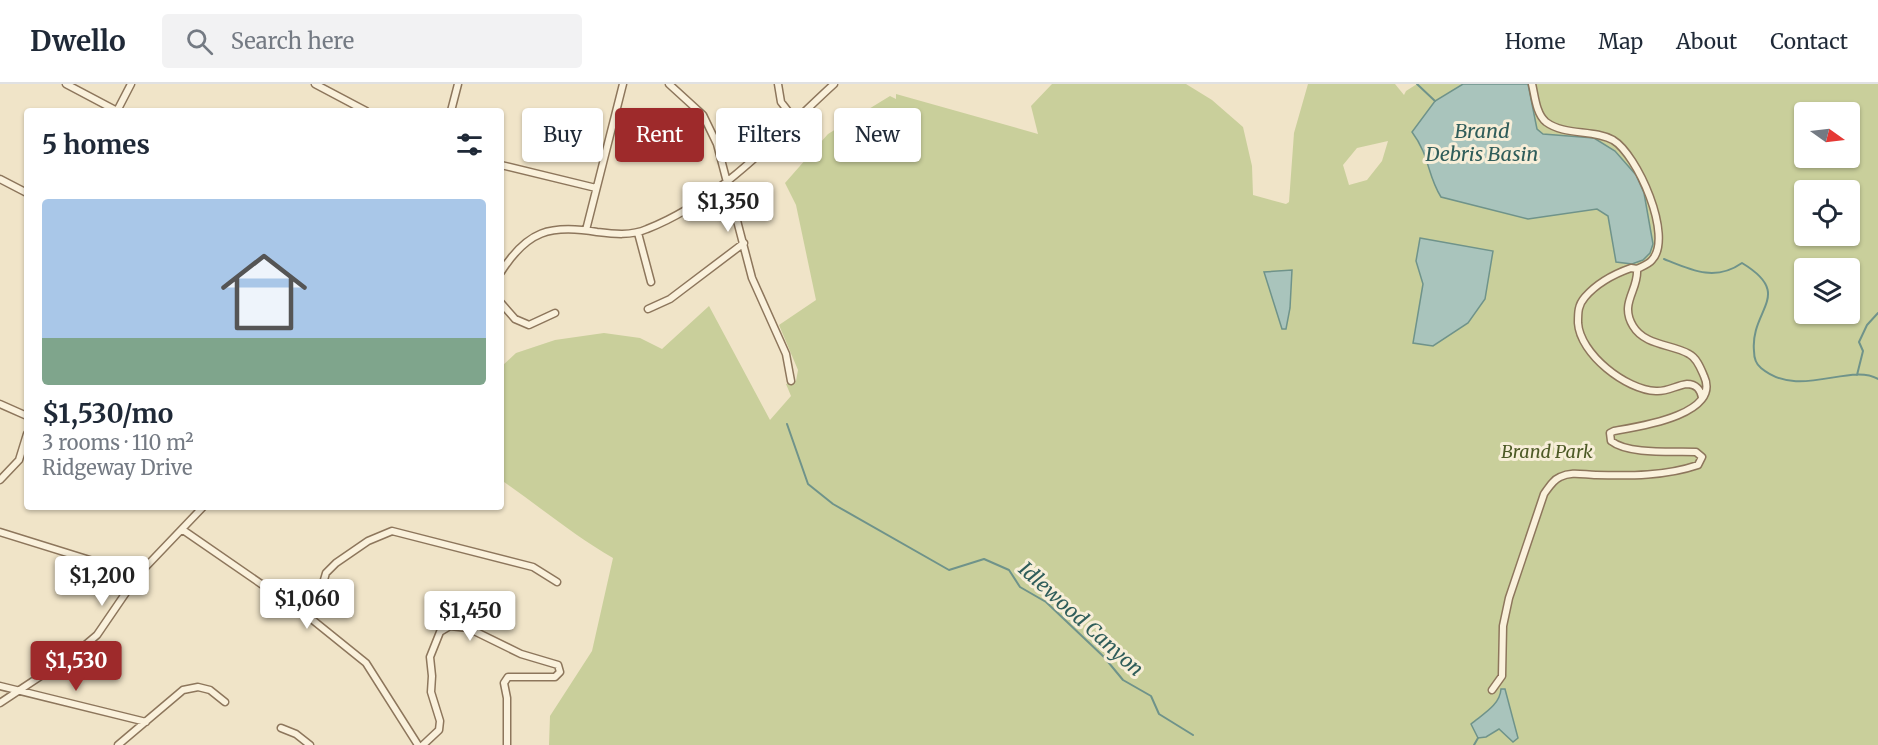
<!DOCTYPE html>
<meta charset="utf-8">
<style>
body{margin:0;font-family:Merriweather,serif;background:#f2f2f3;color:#1f2937;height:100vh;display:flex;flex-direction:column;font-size:22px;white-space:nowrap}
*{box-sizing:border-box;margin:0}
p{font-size:20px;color:#747a83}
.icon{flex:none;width:33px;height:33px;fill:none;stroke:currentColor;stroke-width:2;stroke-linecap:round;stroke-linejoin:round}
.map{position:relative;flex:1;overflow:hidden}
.panel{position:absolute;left:24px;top:24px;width:480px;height:402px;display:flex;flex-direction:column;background:#fff;border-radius:6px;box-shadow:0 2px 4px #0004}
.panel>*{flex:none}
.banner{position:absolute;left:522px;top:24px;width:570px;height:54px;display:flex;gap:12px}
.needle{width:39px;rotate:104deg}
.tools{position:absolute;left:1794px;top:18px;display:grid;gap:12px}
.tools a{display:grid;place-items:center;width:66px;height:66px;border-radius:6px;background:#fff;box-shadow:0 2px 4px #0004;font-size:30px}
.price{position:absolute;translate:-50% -51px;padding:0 14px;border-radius:6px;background:#fff;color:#222;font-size:20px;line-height:39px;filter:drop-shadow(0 2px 3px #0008)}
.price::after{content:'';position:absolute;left:50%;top:36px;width:18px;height:14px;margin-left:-9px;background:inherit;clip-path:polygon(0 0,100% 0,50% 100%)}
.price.on{background:#9e2a2b;color:#fff}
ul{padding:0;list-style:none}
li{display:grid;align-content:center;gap:12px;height:318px;padding:0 18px}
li+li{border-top:2px solid #e0e1e3}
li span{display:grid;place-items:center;height:186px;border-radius:6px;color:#555}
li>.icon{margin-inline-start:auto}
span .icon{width:108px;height:108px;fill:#fffc;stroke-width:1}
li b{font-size:26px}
h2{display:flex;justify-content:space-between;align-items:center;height:72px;padding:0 18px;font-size:26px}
.tag{padding:0 21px;border-radius:6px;background:#fff;box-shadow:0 2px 4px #0004;font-size:21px;line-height:54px}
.tag.on{background:#9e2a2b;color:#fff}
header{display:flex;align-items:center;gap:36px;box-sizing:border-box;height:84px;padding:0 30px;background:#fff;border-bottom:2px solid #e0e1e3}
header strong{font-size:28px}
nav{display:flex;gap:33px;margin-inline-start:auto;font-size:21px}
.search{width:420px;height:54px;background:#f2f2f3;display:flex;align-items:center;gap:15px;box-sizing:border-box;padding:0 21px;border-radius:6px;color:#747a83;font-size:22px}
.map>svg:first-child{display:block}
</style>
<header>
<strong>Dwello</strong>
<div class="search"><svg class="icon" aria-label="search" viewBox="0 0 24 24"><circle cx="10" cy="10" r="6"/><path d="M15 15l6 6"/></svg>Search here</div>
<nav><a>Home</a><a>Map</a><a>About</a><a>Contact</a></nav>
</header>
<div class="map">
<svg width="1878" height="661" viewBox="0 0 1878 661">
<rect width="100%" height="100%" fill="#f0e4c8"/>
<path fill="#c9cf9b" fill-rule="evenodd" d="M1052,0H1186L1212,16L1243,43L1252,82L1253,111L1286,120L1289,118L1294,49L1308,0H1395L1404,11L1406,7L1417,0H1878V661H549L550,632L592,567L613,474C573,451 539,422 501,396V283L516,269L555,256L604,249L640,254L662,265L709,222L770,336L791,312L786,300L796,297L798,286L779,241L816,216L796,121L785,99L828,50L890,12L896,15V10L1038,50L1031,22ZM1804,28H1850V74H1804ZM1388,57L1382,77L1367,96L1349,101L1343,81L1357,64ZM1804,106H1850V152H1804ZM1804,184H1850V230H1804Z"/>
<path fill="#a9c4bc" stroke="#6f938a" stroke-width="1.5" d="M1463,0H1528L1537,45L1543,50L1594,54L1615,67L1636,91L1644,109L1653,160L1650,169L1643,176L1632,180L1616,178L1608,132L1597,125L1528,135L1441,113C1427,91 1430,72 1412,48L1435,17Z
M1420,154L1493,167L1485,215L1468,239L1433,262L1413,259L1423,200L1416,177Z
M1292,186L1290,224L1286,245H1282L1264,188Z
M1501,605H1505L1518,654L1513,658L1499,645L1486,653L1478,654L1471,640C1483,630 1500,621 1501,605Z"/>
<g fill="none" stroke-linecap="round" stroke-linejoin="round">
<path stroke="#6f938a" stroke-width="2" d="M1417,0L1435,17
M1664,175C1691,186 1715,198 1742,179C1795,211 1750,225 1754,267C1754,274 1756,280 1761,284C1799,316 1850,278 1878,295
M1857,291L1863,267L1859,258L1867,241L1878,229
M787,340L808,400L833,420L949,486L984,475L1009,486L1020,503L1046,518L1104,573L1123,596L1151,612L1159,630L1193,651
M1474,661L1478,654"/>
<defs>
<path id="street" d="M66,0L117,27
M315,0L366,27
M669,0L703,31L717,60L752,194L786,270L791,297
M778,0L781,18L795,36
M1532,0C1535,12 1536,30 1546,38C1565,52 1593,45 1613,56C1637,70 1674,153 1652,176C1649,180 1641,183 1637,185L1631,184C1614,190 1598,198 1585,213C1578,221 1578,228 1578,239C1580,270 1626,306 1656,307C1667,308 1677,301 1687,300C1696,300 1701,306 1702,314
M117,27L131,0
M451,27L458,0
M501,81L596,104
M0,95L27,109
M586,146L623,0
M638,149L651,198
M501,188C527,147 550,140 597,148C614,150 631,152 647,145C721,116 777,52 834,0
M501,219L515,235L529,241L555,229
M648,225L670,215L744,159
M0,320L27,332
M0,396L19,376L27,350
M183,446L309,533L366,579L418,661
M0,448L138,491
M309,533L316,523L326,489L336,479L368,457L392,447L533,483L557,498
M0,602L146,638
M1492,606L1502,592L1503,542L1509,514L1544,410C1549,403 1553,396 1560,393C1572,387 1584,391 1596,391C1630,392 1666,392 1698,381L1702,373L1696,368C1673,367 1629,371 1611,357L1610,349L1614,347C1637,343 1722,331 1704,292C1701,285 1697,274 1689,270C1672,260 1645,262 1633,242C1619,219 1639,206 1637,185
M0,619L77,568L97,551L138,491L203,423
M281,644L296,650L310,661
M118,661L183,606L198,603L210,606L225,618
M423,661L439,646L440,637L431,608L432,592L430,573L440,548L450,542L468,544L521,570L558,581L560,588L555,593H508L504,599L507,614V661"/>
</defs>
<use href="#street" stroke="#8d765c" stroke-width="9"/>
<use href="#street" stroke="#faf1dc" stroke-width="6"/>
</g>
<g text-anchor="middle" stroke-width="6" stroke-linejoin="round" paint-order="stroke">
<g font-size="18" font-style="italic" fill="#4d5a26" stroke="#f7eed8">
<text x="1547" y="374">Brand Park</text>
</g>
<g font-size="20" font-style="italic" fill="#2f5d5a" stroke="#f7eed8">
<text x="1482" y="54">Brand<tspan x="1482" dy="23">Debris Basin</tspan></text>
<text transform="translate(1081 535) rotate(42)" y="7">Idlewood Canyon</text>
</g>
</g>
</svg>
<div class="tools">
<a><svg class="needle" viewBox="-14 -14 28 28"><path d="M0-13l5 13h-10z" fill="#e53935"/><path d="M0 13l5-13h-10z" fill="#747a83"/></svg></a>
<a><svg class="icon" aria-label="locate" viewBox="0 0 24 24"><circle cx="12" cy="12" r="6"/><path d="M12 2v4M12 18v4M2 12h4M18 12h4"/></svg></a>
<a><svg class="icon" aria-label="layers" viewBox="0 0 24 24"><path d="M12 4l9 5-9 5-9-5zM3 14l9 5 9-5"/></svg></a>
</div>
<b class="price" style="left:728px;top:149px">$1,350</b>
<b class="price" style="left:102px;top:523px">$1,200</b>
<b class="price" style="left:307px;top:546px">$1,060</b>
<b class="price" style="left:470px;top:558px">$1,450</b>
<b class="price on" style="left:76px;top:608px">$1,530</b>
<div class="banner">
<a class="tag">Buy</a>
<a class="tag on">Rent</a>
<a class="tag">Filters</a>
<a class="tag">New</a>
</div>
<section class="panel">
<h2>5 homes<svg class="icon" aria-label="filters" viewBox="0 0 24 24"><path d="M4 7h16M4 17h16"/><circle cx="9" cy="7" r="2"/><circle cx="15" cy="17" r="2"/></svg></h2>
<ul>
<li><span style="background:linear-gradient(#a9c7e8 75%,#7fa58c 0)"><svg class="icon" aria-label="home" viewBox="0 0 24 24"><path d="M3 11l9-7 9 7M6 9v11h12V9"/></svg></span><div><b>$1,530/mo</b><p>3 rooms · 110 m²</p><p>Ridgeway Drive</p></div></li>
</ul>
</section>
</div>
